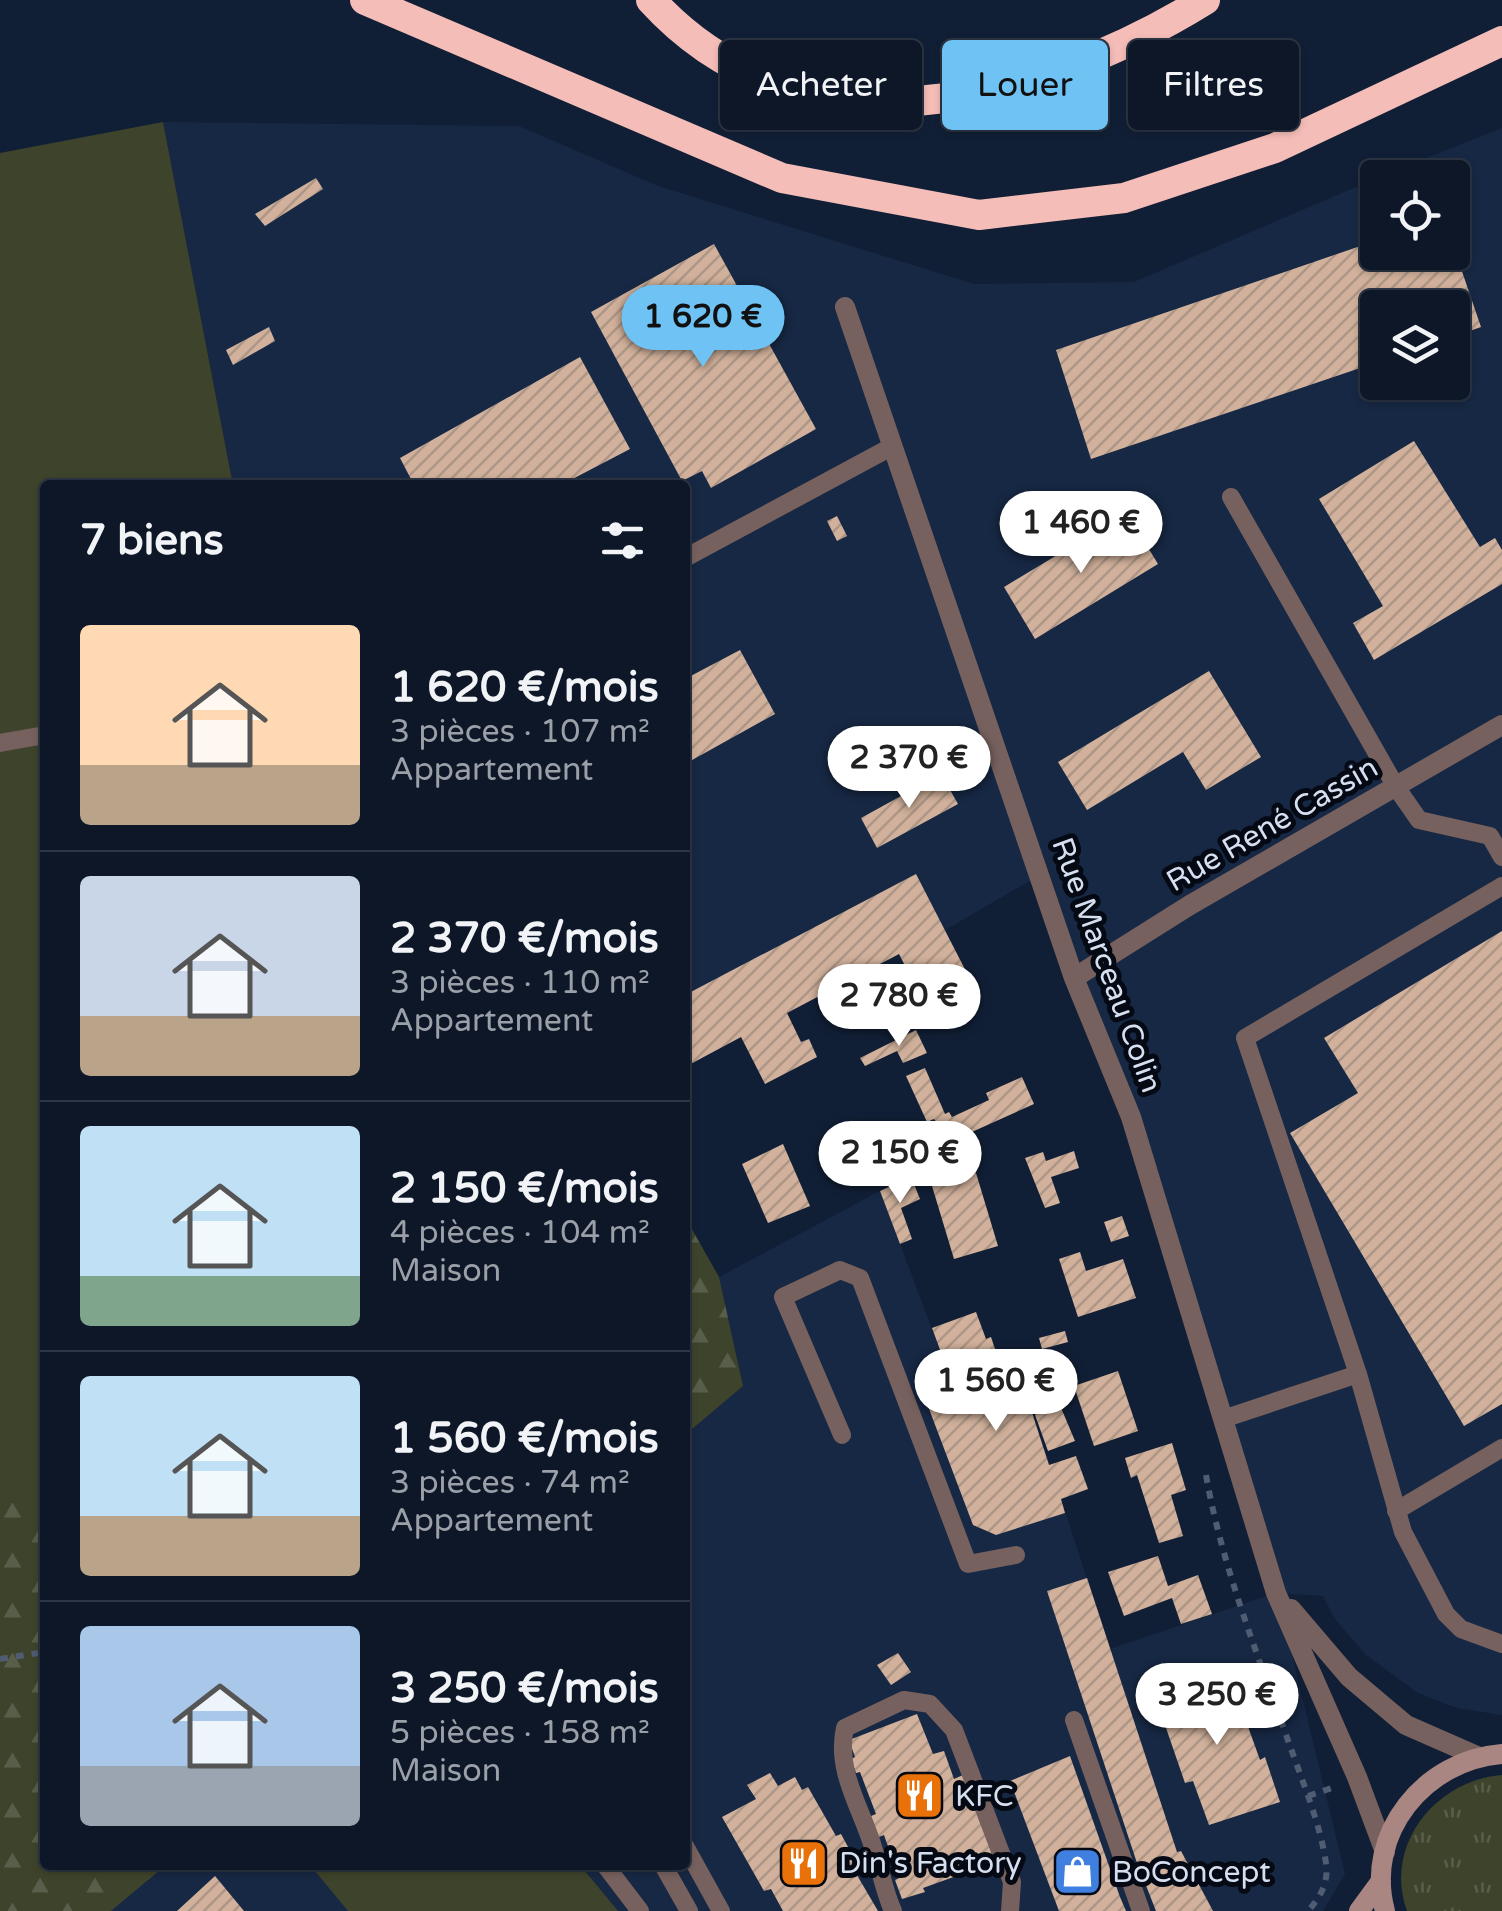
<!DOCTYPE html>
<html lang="fr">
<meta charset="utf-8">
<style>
body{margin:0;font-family:"Varela Round",sans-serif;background:#1b2434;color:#f1f3f6;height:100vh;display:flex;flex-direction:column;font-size:38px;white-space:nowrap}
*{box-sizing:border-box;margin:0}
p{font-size:32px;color:#9a9fa8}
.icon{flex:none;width:55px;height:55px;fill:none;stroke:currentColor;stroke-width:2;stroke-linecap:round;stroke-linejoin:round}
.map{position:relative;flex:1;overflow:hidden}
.panel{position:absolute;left:40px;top:480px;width:650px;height:1390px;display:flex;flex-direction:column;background:#0d1728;border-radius:10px;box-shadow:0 2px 8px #0004,0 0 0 2px #2d3645}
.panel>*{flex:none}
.banner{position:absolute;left:720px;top:40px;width:630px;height:90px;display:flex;gap:20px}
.buttons{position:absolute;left:1360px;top:160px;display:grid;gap:20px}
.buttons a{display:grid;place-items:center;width:110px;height:110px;border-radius:10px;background:#0d1728;box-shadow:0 2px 8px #0004,0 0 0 2px #2d3645;font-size:50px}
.price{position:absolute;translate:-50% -85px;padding:0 22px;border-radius:35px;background:#fff;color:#222;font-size:32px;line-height:65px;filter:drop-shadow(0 2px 5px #0008)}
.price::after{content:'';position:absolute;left:50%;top:60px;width:30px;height:22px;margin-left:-15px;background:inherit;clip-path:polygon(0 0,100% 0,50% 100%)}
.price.selected{background:#6fc2f4;color:#111}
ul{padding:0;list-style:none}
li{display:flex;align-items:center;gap:30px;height:250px;padding:0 40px}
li+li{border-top:2px solid #2d3645}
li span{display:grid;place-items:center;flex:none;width:280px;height:200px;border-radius:10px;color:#555}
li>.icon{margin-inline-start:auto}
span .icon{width:120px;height:120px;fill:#fffc;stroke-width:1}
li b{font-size:42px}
h2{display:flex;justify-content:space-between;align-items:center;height:120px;padding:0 40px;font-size:42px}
.tag{padding:0 35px;border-radius:10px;background:#0d1728;box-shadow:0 2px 8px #0004,0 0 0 2px #2d3645;font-size:35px;line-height:90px}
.tag.selected{background:#6fc2f4;color:#111}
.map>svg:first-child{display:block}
</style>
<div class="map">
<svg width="1502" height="1911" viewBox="0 0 1502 1911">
<defs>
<pattern id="grass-tufts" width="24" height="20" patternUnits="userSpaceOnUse" patternTransform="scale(2.5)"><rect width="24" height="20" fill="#3e432b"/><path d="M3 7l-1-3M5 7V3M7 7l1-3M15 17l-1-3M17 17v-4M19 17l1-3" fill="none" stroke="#595e4a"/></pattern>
<pattern id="forest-firs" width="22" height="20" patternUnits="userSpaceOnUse" patternTransform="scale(2.5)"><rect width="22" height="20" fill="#3e432b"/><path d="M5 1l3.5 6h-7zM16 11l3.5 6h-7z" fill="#595e4a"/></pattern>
<pattern id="building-hatch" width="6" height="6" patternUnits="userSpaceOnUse" patternTransform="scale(2.5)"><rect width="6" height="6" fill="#d1b19b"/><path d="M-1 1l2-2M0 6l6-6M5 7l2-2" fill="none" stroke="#ad9686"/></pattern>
</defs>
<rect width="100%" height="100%" fill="#111f36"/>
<path fill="#172844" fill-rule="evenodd" d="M163,122L519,126L658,186L974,284L1134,282L1377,178L1378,252H1452V178L1379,177L1502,128V1715L1457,1708L1418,1693L1366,1655L1335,1619L1323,1596L1277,1593L1345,1874L1323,1911H111L166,1865H685V1435L743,1386L719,1277L880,1191L953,1385L1016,1362L1110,1649L1276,1593L1226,1418L1040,875L945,930L685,1067V485H233ZM1378,308H1452V382H1378Z"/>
<path fill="url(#grass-tufts)" d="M1502,1775V1911H1407C1383,1845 1436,1780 1502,1775Z"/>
<path fill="url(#forest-firs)" d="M685,1217L719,1277L743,1386L685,1435Z
M45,1355V1865H166L111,1911H0V1364Z"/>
<path fill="#3e432b" d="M163,122L233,485H45V1492L0,1500V153Z
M310,1865H580L618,1911H348Z"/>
<path fill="url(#building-hatch)" d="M316,178L323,189L265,226L255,214Z
M1378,240V252H1452L1453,245L1481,327L1452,337V308H1378V362L1091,459L1056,350Z
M714,244L816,429L711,488L702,471L682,481L591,312Z
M269,327L275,341L233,365L226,350Z
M580,357L630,449L561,485H414L400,458Z
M1414,441L1480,547L1495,538L1502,550V584L1374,660L1353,623L1383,606L1319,499Z
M1127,513L1158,564L1035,639L1004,587Z
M837,516L847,536L837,541L827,521Z
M740,650L775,714L685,764V679Z
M1209,671L1261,757L1206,790L1183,752L1087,810L1058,762Z
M941,774L958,804L877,848L861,818Z
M916,874L971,981L925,1005L899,954L787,1013L801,1042L809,1039L817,1057L765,1084L741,1037L685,1067V995Z
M1502,931V1404L1464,1426L1290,1133L1358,1093L1324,1038Z
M916,1030L927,1053L903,1063L897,1051L865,1066L860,1058Z
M925,1068L945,1114L949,1112L952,1117L989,1100L986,1093L1022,1077L1034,1104L934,1149L925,1129L937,1123L934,1119L927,1122L906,1076Z
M783,1144L810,1206L768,1223L742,1164Z
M1074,1151L1079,1168L1051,1177L1060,1203L1045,1208L1025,1158L1043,1152L1046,1161Z
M976,1173L998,1246L954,1259L932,1186Z
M911,1177L920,1199L901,1208L912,1239L900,1244L880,1191Z
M1122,1216L1129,1236L1111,1242L1104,1222Z
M1080,1252L1086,1271L1123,1259L1136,1298L1078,1317L1059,1259Z
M976,1312L986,1339L991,1337L1001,1367L1016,1362L1018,1371L1046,1362L1052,1379L1024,1388L1049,1465L1076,1456L1088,1489L1061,1499L1065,1513L996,1535L973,1525L923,1393L953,1385L932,1328Z
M1065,1331L1068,1342L1042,1349L1039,1338Z
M1118,1371L1138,1431L1094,1446L1074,1386Z
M1059,1403L1075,1441L1048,1451L1035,1415L1048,1406Z
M1172,1443L1186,1490L1171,1495L1183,1536L1159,1543L1137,1475L1131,1478L1125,1458Z
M1158,1556L1168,1586L1198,1575L1212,1614L1181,1624L1172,1598L1124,1616L1108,1572Z
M1087,1578L1177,1852L1181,1851L1213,1911H1156L1136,1860L1047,1591Z
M898,1653L911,1672L891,1685L877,1665Z
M1228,1671L1260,1760L1265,1757L1280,1802L1209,1825L1193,1781L1185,1783L1155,1696Z
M917,1714L933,1754L944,1751L954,1779L963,1775L995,1862L923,1888L925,1892L902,1899L895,1880L899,1878L884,1835L879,1837L871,1816L876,1814L860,1772L856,1773L851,1759L855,1757L849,1740Z
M1070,1756L1120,1897L1126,1911H1059L1010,1781Z
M770,1773L778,1786L795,1777L802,1790L808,1787L836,1836L841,1834L859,1867L854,1870L878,1911H783L771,1889L764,1891L722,1817L756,1799L747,1785Z
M215,1876L244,1911H177Z"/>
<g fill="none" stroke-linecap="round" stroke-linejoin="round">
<path stroke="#4f5c71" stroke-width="6" stroke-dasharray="8 8" stroke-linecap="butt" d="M1206,1475C1222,1567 1259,1658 1290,1746C1303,1783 1320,1823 1326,1863C1329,1882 1320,1898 1308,1911
M0,1659L45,1652
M1308,1796L1335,1787"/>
<path stroke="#77615e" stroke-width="18" d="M1231,497L1396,787L1419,820L1490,836L1502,857
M685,558L893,446
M0,743L45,735
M1358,1374L1245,1038L1502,886
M1226,1418L1358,1374L1403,1532L1446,1614L1461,1629L1502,1644
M842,1435L783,1297L840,1270L860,1278L968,1564L1016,1555
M1396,1511L1502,1448
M1074,1720L1141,1911
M685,1846L721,1911
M605,1865L640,1911
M663,1865L689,1911
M893,1911C884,1891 881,1871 874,1850C862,1809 835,1771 845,1728L904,1700L930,1704L954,1730L1012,1882L1010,1911"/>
<path stroke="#77615e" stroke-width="20" d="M845,307L1074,978L1131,1117L1276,1593L1357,1777L1385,1852
M1074,978L1190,905L1502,725
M1291,1609L1349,1677L1406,1725L1479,1757"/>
<path stroke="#aa8682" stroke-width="20" d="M1359,1911L1381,1881
M1385,1911C1364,1833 1425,1760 1502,1754"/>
<path stroke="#f5bdb7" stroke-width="30" d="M365,0L782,178L979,215L1124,198L1275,148L1502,41
M651,0C801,165 1039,103 1205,0"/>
</g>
<defs>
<symbol id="restaurant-square" viewBox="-11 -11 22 22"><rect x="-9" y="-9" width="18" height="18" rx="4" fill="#e8710a" stroke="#040913"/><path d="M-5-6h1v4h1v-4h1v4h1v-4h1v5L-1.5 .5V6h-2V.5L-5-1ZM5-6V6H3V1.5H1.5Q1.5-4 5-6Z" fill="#fff"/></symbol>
<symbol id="shop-square" viewBox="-11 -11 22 22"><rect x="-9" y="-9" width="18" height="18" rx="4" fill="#3f7fe0" stroke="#040913"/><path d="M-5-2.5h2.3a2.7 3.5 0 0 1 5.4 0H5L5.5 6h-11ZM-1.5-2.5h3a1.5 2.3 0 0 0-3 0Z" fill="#fff"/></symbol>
</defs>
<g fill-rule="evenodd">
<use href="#restaurant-square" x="892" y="1768" width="55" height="55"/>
<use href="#restaurant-square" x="776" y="1836" width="55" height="55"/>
<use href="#shop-square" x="1050" y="1844" width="55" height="55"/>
</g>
<g text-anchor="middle" stroke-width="10" stroke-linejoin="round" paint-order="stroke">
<g font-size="30" fill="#d5dfef" stroke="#040913">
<text transform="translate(1272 824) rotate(-30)" y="10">Rue René Cassin</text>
<text transform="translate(1107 965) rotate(70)" y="10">Rue Marceau Colin</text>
</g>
<g font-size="30" fill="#d5dfef" stroke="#040913" text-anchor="start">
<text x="955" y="1806">KFC</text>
<text x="839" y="1873">Din's Factory</text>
<text x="1112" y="1882">BoConcept</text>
</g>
</g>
</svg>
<div class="buttons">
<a><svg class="icon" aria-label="locate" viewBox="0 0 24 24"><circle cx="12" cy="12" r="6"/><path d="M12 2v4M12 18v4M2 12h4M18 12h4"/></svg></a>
<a><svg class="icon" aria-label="layers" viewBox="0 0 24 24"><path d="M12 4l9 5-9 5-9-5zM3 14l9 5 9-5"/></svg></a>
</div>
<b class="price selected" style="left:703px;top:370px">1 620 €</b>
<b class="price" style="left:1081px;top:576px">1 460 €</b>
<b class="price" style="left:909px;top:811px">2 370 €</b>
<b class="price" style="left:899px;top:1049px">2 780 €</b>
<b class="price" style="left:900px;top:1206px">2 150 €</b>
<b class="price" style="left:996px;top:1434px">1 560 €</b>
<b class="price" style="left:1217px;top:1748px">3 250 €</b>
<div class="banner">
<a class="tag">Acheter</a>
<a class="tag selected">Louer</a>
<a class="tag">Filtres</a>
</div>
<section class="panel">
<h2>7 biens<svg class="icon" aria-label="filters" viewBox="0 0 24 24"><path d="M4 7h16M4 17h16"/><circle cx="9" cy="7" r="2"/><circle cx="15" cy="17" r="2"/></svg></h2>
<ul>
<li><span style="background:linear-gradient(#ffd9b3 70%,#b9a48a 0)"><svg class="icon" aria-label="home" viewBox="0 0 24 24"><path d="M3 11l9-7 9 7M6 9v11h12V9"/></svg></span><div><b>1 620 €/mois</b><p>3 pièces · 107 m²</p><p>Appartement</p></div></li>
<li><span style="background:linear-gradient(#c9d6e8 70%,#b9a48a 0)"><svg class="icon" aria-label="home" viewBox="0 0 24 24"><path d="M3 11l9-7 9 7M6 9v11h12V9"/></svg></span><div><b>2 370 €/mois</b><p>3 pièces · 110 m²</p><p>Appartement</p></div></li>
<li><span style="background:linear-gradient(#bfe0f5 75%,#7fa58c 0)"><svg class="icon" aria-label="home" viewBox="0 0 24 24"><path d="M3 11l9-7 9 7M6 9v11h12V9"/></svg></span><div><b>2 150 €/mois</b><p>4 pièces · 104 m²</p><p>Maison</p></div></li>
<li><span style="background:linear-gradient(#bfe0f5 70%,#b9a48a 0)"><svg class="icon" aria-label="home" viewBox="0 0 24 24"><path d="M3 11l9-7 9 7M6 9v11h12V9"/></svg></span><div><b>1 560 €/mois</b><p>3 pièces · 74 m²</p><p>Appartement</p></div></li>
<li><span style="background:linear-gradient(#a9c7e8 70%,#9aa5b1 0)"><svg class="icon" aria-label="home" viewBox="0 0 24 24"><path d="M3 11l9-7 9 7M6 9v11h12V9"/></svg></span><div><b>3 250 €/mois</b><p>5 pièces · 158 m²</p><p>Maison</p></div></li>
</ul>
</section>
</div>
